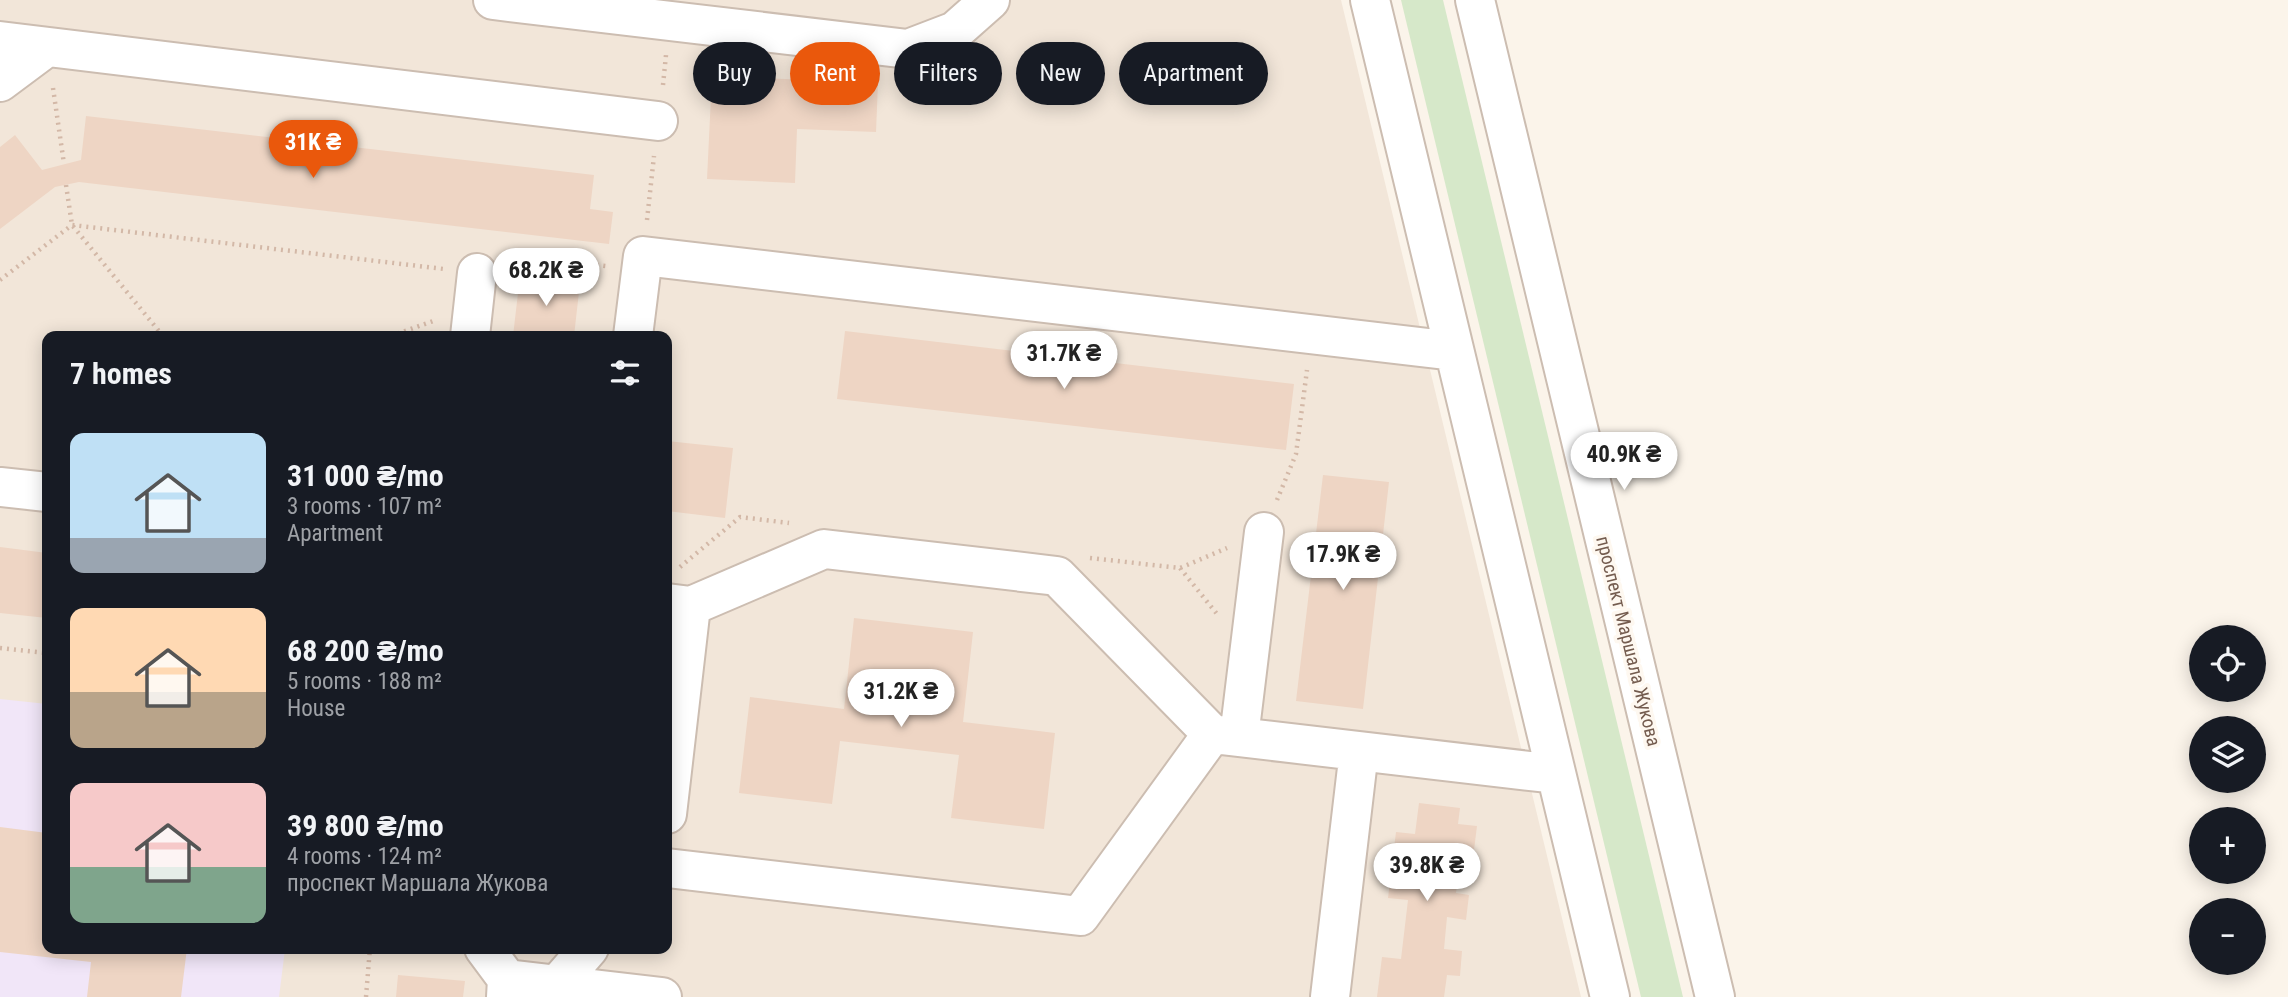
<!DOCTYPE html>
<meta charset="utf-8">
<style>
body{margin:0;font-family:"Roboto Condensed",sans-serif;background:#20242c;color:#f1f3f6;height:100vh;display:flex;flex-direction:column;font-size:26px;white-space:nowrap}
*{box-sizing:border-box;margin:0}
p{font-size:23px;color:#9ea1a6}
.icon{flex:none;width:38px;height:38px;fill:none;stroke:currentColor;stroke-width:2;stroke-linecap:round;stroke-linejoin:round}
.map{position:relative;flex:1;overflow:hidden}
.sheet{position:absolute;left:42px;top:331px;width:630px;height:623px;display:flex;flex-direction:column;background:#171b24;border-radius:14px;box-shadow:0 4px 18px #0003}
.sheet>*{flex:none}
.top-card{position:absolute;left:693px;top:42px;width:665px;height:63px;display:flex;gap:14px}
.fabs{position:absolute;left:2189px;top:625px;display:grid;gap:14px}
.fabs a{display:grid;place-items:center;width:77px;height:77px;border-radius:50%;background:#171b24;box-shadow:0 4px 18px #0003;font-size:35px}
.price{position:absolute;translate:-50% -60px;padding:0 16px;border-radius:24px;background:#fff;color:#222;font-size:23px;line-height:46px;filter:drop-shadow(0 2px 4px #0008)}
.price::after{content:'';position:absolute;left:50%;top:42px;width:21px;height:16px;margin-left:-10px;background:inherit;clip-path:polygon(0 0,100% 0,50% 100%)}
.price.selected{background:#ea580c;color:#fff}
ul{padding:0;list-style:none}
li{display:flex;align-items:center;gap:21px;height:175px;padding:0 28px}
li span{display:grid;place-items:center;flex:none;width:196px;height:140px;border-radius:14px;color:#555}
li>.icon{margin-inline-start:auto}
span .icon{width:84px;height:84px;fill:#fffc;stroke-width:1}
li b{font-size:30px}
h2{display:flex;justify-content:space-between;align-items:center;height:84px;padding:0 28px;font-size:30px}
.pill{padding:0 24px;border-radius:32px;background:#171b24;box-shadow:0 4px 18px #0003;font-size:24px;line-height:63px}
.pill.selected{background:#ea580c;color:#fff}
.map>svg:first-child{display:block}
</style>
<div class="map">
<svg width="2288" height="997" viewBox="0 0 2288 997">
<rect width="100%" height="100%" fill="#fbf4ea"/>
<path fill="#f2e6d9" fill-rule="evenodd" d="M0,0H1341L1581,997H0ZM47,336H667V948H47Z"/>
<path fill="#f1e6f8" d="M0,699L47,704V948L285,949L279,997H0Z"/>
<path fill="#d6e8c9" d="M1401,0H1443L1683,997H1641Z"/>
<path fill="#eed5c4" d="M712,76L878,83L876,132L797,129L795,183L707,179Z
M86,116L594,175L590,209L613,212L609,244L79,182L55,187L0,229V147L15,135L42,170L81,160Z
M520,276L580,283L574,336H513Z
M845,331L1294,384L1286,450L837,399Z
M667,441L733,448L725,518L667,511Z
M1323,475L1389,482L1363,709L1296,701Z
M0,547L47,553V618L0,613Z
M854,618L973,632L963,722L1055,733L1044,829L951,818L959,755L840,741L832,804L739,793L750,697L844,709Z
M1419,803L1460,808L1458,824L1477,826L1474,850L1461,849L1456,893L1469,895L1466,920L1447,917L1444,949L1462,951L1460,976L1447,975L1444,997H1377L1382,957L1401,959L1408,900L1388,898L1396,832L1415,834Z
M0,827L47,833V948H187L181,997H87L91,962L0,952Z
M398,975L465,981L463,997H396Z"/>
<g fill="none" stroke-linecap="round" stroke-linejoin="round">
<defs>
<path id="minor" d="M493,0L908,49L955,31L990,0
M1370,0L1610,997
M1475,0L1715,997
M0,41L658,121
M0,82L47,47
M470,336L477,273
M633,336L643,256L1454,351
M0,487L47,492
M667,603L691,606L824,549L1057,576L1212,734L1556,774
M1239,737L1264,532
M667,814L691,606
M667,868L1080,916L1212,734
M484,948L507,979L506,997
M507,979L662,997
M557,985L589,948
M1330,997L1359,751"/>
</defs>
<use href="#minor" stroke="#ccbdb1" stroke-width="42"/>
<path stroke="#d3b8a7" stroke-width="4.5" stroke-dasharray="2 5" stroke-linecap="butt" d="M663,85L666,55
M53,88L64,164
M66,185L72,225L163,336
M647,220L654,156
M506,254L606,266
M0,280L72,225L444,269
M391,336L436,320
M1277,500L1296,454L1307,370
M1090,558L1180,568L1227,548
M680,567L740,517L789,523
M1180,568L1217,614
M0,648L47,653
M366,997L370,948"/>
<use href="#minor" stroke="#fff" stroke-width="38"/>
</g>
<g text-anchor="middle" stroke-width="7" stroke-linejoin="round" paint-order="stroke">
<g font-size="19" fill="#745c4f" stroke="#fef8f0">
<text transform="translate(1629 641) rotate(76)" y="7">проспект Маршала Жукова</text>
</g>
</g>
</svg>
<div class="fabs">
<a><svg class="icon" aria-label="locate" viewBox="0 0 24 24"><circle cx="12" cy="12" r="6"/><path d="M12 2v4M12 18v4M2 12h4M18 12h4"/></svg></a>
<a><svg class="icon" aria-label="layers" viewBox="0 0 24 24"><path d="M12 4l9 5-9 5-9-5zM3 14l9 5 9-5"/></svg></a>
<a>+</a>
<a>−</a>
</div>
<b class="price selected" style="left:313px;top:180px">31K ₴</b>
<b class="price" style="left:546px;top:308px">68.2K ₴</b>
<b class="price" style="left:1064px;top:391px">31.7K ₴</b>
<b class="price" style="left:1624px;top:492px">40.9K ₴</b>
<b class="price" style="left:1343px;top:592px">17.9K ₴</b>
<b class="price" style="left:901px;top:729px">31.2K ₴</b>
<b class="price" style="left:1427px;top:903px">39.8K ₴</b>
<div class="top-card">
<a class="pill">Buy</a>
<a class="pill selected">Rent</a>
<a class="pill">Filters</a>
<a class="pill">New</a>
<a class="pill">Apartment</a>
</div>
<section class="sheet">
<h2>7 homes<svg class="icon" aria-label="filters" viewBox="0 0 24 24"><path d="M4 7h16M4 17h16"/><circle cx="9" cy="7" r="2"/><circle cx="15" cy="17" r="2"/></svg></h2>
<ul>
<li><span style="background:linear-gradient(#bfe0f5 75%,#9aa5b1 0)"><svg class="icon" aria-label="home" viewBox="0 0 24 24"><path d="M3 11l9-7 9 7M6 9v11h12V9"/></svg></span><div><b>31 000 ₴/mo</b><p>3 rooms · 107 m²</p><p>Apartment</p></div></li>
<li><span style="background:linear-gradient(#ffd9b3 60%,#b9a48a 0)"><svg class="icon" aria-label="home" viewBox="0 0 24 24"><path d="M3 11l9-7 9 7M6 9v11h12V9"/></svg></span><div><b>68 200 ₴/mo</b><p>5 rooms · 188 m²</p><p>House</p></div></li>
<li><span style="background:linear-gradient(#f6c9c9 60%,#7fa58c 0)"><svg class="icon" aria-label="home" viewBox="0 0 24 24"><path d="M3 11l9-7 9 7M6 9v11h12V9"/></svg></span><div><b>39 800 ₴/mo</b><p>4 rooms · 124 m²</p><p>проспект Маршала Жукова</p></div></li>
</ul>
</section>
</div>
